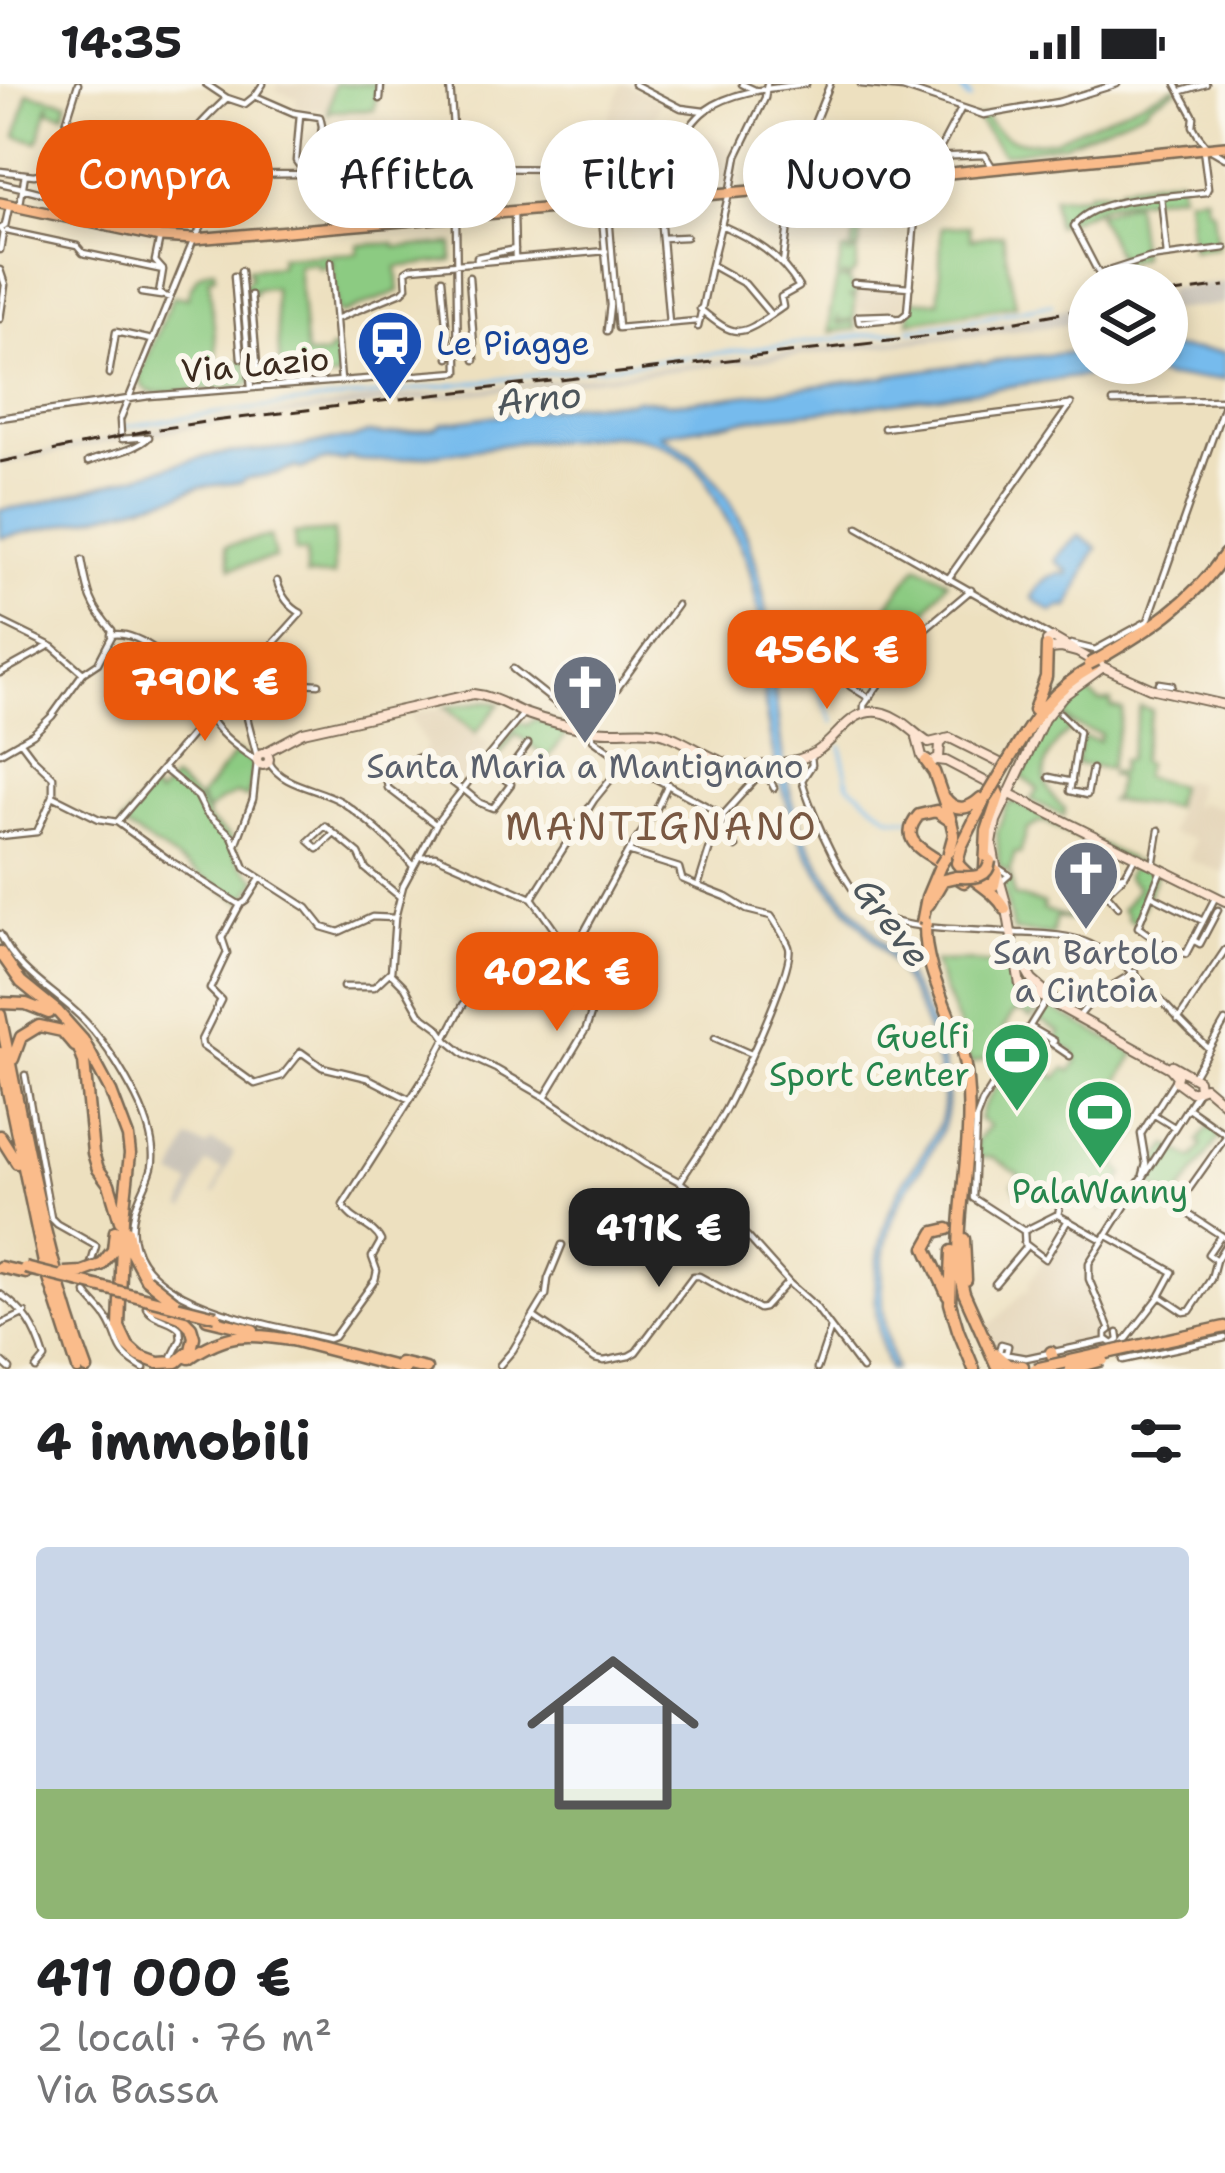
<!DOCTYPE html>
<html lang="it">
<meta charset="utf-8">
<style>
body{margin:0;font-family:"Shantell Sans",sans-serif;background:#f6f6f6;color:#202124;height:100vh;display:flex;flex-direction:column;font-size:45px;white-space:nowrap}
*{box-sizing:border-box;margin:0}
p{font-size:39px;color:#757577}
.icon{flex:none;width:66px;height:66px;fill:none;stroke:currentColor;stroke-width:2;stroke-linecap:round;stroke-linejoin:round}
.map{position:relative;height:1285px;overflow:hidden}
.drawer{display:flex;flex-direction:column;background:#fff;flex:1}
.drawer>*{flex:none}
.guide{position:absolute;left:36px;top:36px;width:1155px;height:108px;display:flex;gap:24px}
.controls{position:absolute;left:1068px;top:180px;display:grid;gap:24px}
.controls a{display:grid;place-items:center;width:120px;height:120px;border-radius:50%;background:#fff;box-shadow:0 6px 18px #0003;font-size:60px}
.price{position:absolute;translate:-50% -102px;padding:0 27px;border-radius:24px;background:#ea580c;color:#fff;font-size:39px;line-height:78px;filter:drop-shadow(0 3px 6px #0008)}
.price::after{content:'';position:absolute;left:50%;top:72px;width:36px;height:27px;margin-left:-18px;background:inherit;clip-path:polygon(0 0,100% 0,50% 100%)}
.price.on{background:#222;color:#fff}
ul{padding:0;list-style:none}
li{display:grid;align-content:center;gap:24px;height:636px;padding:0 36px}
li span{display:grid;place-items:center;height:372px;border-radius:12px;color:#555}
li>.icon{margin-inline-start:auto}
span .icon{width:216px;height:216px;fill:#fffc;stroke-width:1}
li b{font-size:51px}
h2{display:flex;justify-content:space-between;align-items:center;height:144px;padding:0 36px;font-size:51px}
.pill{padding:0 42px;border-radius:54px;background:#fff;box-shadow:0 6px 18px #0003;font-size:42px;line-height:108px}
.pill.on{background:#ea580c;color:#fff}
.status{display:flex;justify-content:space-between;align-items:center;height:84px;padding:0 60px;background:#fff;direction:ltr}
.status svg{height:33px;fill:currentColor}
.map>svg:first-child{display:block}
</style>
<div class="status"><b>14:35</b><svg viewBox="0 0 49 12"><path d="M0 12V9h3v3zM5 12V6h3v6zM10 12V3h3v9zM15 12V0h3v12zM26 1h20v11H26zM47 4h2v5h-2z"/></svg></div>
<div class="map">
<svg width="1225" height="1285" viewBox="0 0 1225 1285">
<rect width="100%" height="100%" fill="#fbf7ec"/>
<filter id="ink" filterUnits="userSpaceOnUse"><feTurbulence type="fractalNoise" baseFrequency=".00833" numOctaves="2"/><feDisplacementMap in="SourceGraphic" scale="24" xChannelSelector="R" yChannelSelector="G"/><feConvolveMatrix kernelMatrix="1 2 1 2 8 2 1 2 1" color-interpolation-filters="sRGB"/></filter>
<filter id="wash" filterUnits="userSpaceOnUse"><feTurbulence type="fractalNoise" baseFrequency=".004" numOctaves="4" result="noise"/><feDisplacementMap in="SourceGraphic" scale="48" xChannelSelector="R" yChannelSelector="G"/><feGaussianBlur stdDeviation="2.7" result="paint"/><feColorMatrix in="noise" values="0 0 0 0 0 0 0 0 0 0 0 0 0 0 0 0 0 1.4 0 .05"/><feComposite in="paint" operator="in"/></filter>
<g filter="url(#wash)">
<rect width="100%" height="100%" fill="#ede0bf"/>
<path fill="#e2d2b4" d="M279,0H334L328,27L296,24L297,14L276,7Z
M622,0H628L661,18L635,76L591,79Z
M692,45L738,66L733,76L730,101L681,106V88L675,83V69Z
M858,200L907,204L906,223L873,228L856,226Z
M445,623L490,661L459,702L422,669L427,662L409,630Z
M1181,695L1197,699L1192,723H1195L1196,718L1225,725V789L1189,776L1194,755L1170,750Z
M1065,1139L1095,1157L1084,1181L1083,1191L1104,1246L1102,1263L1037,1277L1012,1279L997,1270L986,1246L1025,1207L1028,1208L1030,1198Z"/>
<path fill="#c9c3b8" d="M1225,198V220L1167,227V205Z
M1089,219V238L219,340L129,354L0,381V377L162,343L329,322L373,314L454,308L911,253L1013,237Z
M189,1055L207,1063L211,1057L234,1068L216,1110L213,1109L223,1086L206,1079L186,1125L182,1123L191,1100L173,1092Z"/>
<path fill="#8ccb82" stroke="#647a50" stroke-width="3" d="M334,0H378L374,26L332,27L328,30Z
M1176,2L1177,5L1149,20L1148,24L1064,60L1003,70L976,34L985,32C1001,58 1025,61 1054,56Z
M28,9L67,18L64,30L49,27V19L38,58L16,52Z
M1179,93L1181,109L1107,120L1056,142L1053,113L1087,111L1089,107L1118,106L1121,102Z
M1205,111L1206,122L1213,127L1217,163L1192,166L1187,113Z
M1134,118L1141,173L1121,179L1097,129Z
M969,142L971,155L1002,150L1016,221L909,238L912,216L939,218L941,143Z
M855,145L861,146L860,163L847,172L858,166L856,187L849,194L843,191L841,195L849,196L850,201L856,204L855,212H848L855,213L854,235L839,238L838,234L837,237L839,240L854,237L856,245L830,248V229L842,168L852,165Z
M394,159L395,163L453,160L452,177L397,183L399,207L342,230L337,227L332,177L328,178V183L318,184L317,179L298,181L306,271H326L331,265H336L338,292L336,294L255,302L253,297L245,302L158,309L150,308L142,302L140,292L173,212L187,214C191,200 198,187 214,185L215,192L209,194L218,282H237L242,273L246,272L248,292H258L263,296L281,294L274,204L255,205V210H247L245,199L251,193L247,185L280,182V173L358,169V161Z
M334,447V492H306V468H295L294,450Z
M270,452L275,474L231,484L226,462Z
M918,481L948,497L915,543L887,522Z
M1082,603L1100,618L1111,617V623L1123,626L1109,685L1076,680L1082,653L1099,657L1101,650C1083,645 1063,641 1061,619L1067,612Z
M487,617L500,620L476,649L445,623Z
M1140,623L1152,626L1140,678L1146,680L1143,693L1178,702L1173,723L1110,717L1114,714L1118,693L1110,691L1111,688H1120L1122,676H1128Z
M1050,631H1058L1072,644C1044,668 1031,698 1065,725L1064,732L1031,716L1038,705L1021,692Z
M534,635L571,645L548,674L516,650L491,682L487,679L519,639L528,641Z
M237,667L254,680L248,714L236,710L220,717L207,728L200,713Z
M173,695L197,715L208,732L206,735L230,753L239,779L258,796L243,818L121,740L151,705L158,712Z
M1015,718L1130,775L1129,780L1046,738H1040L1027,746L1020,770L1015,769L1009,789L999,782L997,748L1007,721Z
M1135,777L1157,789L1136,839L1127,834L1128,831L1122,825L1138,803L1126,793Z
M1011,792L1014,812L1044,820L1043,826L1072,834L1071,836L1056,833L1052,851L1013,847L1003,799Z
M1006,850L1016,900L1042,917L1031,934L1016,925V929H1013L986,974L970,980C964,944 944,913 934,878L967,877L997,882Z
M1046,921L1135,970L1102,1023L1103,1028L1138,1049L1115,1079L1124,1091L1103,1126L1075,1110L1073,1112L1051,1110L1032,1098L1027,1109L1020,1110L1027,1102V1095L1019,1097L1017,1108L1013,1100L1020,1091L994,1074L976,1073L977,1056L989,1042L979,1035L982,1025L1020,963L1026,967L1011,986L1021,992L1035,977L1056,994L1065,984L1071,987L1078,976L1073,972L1075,968L1055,957L1060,948L1040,936L1033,942Z
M1209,1042L1221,1051L1176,1115L1145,1097L1168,1061L1193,1075L1202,1061L1198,1058Z"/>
<path fill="#76bbed" stroke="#587286" stroke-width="3" d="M1167,264L1225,268V295L1168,294L1152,289L1131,287L1097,290L852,324L770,332L660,350C672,359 687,365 697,376C802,476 750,639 809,760C829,803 857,826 885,862C915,901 941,951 947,1001C952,1053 922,1076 901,1116C875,1167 879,1232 895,1285H889C867,1227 872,1153 903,1099C922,1067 950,1042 942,1000C934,953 913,905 884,868C854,830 816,797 798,750C781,706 768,656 764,609C763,584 765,559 760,536C755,513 752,485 742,465C731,440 715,418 704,392C667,349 621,346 569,356C551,359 532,355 514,359C483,364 453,368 422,372C395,375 374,380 348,374L344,377L325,376L300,385L297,383L279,389L244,395L242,398L198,403L179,411L83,436L0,454V426L38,420L199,374L229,369L300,363L332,356L351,355L368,349L384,351L435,344L443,339L578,320L629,318L637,315L671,319L695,317L886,293L889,291L980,278L983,280L1007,275L1089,267V279H1167Z
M1078,451L1097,464L1092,471L1069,523H1060L1052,528L1032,514C1039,498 1051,488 1068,490V487L1055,477C1059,465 1071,462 1078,451Z"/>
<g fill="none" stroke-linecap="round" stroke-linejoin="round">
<path stroke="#76bbed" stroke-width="3" d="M909,246L959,239L1052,220
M122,343L211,330L903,247
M765,540L776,543L782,550L822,612L833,638
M841,662L848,700L890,733L909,735"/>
<path stroke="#76bbed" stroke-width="6" d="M959,0L969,14"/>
</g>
</g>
<g filter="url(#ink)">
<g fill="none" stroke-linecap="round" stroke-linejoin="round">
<defs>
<path id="street" d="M206,0L227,14L245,20L255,12L263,0
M450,0L456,87
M634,0L681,24L704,27
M742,0L757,7
M861,0L903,4L984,31L1058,18L1117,0
M1176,0L1194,33L1193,42L1198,51L1208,64L1225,74
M1182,7L1206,0
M255,12L294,29L320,33L322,42L317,89
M380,15L381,0
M300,30L296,77L303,87
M197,43L203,48H209
M160,45L187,58
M189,54L207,60
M1203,65L1208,104L1206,108C1172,113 1093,112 1074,142L1099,190L1149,174L1225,164
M672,71C681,57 692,36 706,26C734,6 774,4 806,0
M941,72V63L961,25
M898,74L985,71L993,84
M673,77L675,113
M0,87L34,91L51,87L78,93L448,88L452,89L453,94L458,87L466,84L571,85L654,77L671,71L673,75
M51,87L78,0
M411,88L412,62H417
M425,88L426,60
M175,92C177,59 204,36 227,14
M454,93L456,129
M0,99C66,113 134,138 202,137
M318,99L344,101L346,138
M731,105L737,72L765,14L767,0
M728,113L711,181L745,200L771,231
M1161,113L1167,171
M608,119L618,244L697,237
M659,119L669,239
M20,120L25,90
M601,122L610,221L607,247
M514,127L515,175
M147,129L151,99
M356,137L357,133L408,108L452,93
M7,147L77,162L83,169L163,186
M197,151L212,120L216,92
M160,153L155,177L163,186L159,210L170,214
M662,154L686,153
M0,166L3,149L0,145L5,142L9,123
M477,176V173L515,165
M331,178L341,297
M783,179L794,97L801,72L830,0
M0,186L5,201L0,235
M241,187L251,304
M234,192L241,274
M469,193L475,276
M442,195L449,274
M854,199L910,203
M141,209L161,212
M251,211L258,292
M700,225C739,258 741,251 783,223L781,213L799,203C780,171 754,156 721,141
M336,235L402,208L407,203L406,187L411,184L606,167
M859,238L901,234L907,229L920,74
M859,238L858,232L890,231L895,235
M698,243L711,181
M109,290L116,248L152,256
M1113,318L1225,316
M0,334L149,312L458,288L456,136
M884,344L1069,321
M121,351L120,336L194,155
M122,355L149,353
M88,378C108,370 135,367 149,353
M858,443L1053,554
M82,476C88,509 90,521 112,546L111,551C139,545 178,582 196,604C205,615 205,628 213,639C225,655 240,665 257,677
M948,495L1071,320
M0,537L53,563L83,589
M1071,560L1095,566L1148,537L1225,318
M513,585L561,623
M0,589L47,563
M241,596L319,600
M238,599L257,672
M1159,599L1172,601
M850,602L869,614
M199,607L215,610L238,599L301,529C288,522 281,511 277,497
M864,629V621L909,558L971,506
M1060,629L1079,648L1070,707L1087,711L1092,685
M588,645L677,521
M592,646L593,655L625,678L723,731
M0,669L33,650L52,632L83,589L98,579L112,552
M811,672L812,681L802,696C810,727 850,819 879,832C915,848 977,845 1017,849C1040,850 1069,850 1090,860C1139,884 1168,928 1208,964
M269,678C282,703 320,704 342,718C364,733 396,761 412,781
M483,679L438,737L403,802L395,834L391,889L405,903L420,930L439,944L448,957L465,971L496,985L545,1013L646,1080L680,1098L706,1118L748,1153L790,1200L815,1222L862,1285
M481,681L523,630
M163,684L198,713L206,729L232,752L245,784L307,824L322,843L339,848L372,833L395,834
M1049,693L1072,698
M503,694L528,660
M463,705L480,719L493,724L511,700L483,679
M53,712L99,735L117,738L169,776L240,821L246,817L260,795
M118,737L208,631
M435,740L388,704L385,687L420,673L462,706
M720,742L736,763
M334,750L318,765L309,757L325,742L359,770L366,785L399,812
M0,752L37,748L53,712V693L32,673L20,657
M236,761L253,715L257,678
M628,768L679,784L682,795L698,802
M419,773L436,772L532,814L558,851L568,858
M1153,782L1159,746
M997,783L1009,791L1001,798
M1161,786L1138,843L1159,858L1186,870L1215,814
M1097,789L1109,793L1125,791
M1151,811L1203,837
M532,814L594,716L625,678
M240,821L222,854L227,869L210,905L221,916L201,956L202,962L255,1000L282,992L301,968L322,983L368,994L409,1015
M1118,823L1106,809L1125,791L1135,773
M0,850C16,884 43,900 70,923C95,944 116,976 131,1004C143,1025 157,1059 152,1083C148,1099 139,1112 135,1126C110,1219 269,1239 329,1255L334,1253L375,1196L377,1187L372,1173L381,1157C374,1141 350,1138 343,1121L429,986L463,921L490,887C529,885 564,893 596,915L586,945L545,1013
M1193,856L1200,860L1218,826
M550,892L568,858L583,850L628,768L654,730L668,700
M343,903H374L390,888
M1080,931L1098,909L1099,904L1105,906L1135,888
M1178,936L1225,866
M1030,943L1054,957L1051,959L1070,972
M715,954L751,970
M25,991L51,1134L57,1140L96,1162L90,1183
M1193,992L1225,937
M1188,1024L1225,1050
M1153,1030L1174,1043
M1143,1091L1146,1080L1141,1050L1176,994
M680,1098C693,1077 708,1057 720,1035C734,1012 795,883 789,863C787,857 775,837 771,832L747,826L726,813L698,802L712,757L724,735L723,731L760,690H767L774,704
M1139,1098L1225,1154
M1177,1122L1225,1054
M1058,1131L1101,1155
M1058,1131L1062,1111
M1024,1147L973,1114L976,1035L982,1019L1046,916
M1024,1147L1056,1131
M1106,1151L1173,1188L1160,1212L1122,1261
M1221,1151L1208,1170L1216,1176L1225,1162
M1024,1159L1045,1175L1068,1136
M995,1200L1025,1164L1024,1147
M86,1209C92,1218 101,1225 107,1234C123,1259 112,1267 144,1285
M0,1210C26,1227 36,1245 45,1274L36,1285
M1160,1212L1184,1228L1190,1227L1211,1195L1216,1176
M146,1223C153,1236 171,1234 180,1245L181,1255L172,1273
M534,1233L595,1275L604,1277L629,1272L636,1268L693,1192H699L759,1225L764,1224L788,1198
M0,1241L25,1229
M1001,1260L1008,1262L1006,1270L999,1268Z
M1114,1260L1119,1256L1118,1249
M1116,1262L1106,1255V1249L1110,1246L1089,1195V1179L1198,1007
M1003,1270L1026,1274L1106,1257
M0,1276L10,1285
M1123,1276L1225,1254
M500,1281L513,1266L546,1211L548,1195L562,1161
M817,1285L831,1244"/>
<path id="secondary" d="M1076,568L1061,564L1050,565L1047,557L1053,554L1103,583L1150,604L1225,621
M917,654L922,673L931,679L939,674L940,660L945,655
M929,659L950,654L1000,679
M257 675a6 6 0 1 1 12 0a6 6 0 1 1-12 0Z
M264,669L303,648L473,610C493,612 506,621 524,629C546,637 572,643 595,646C620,650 645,642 668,651C694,661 716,681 744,682C765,682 798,679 816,668C839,654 851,621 884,629C902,634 914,650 929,659
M938,676L946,677L988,699
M1008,709L1225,817
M996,782L992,760L996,737L1044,635L1063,612L1103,583
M997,787L1006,819L1020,901L1170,984L1177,992
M1015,867L1032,896L1054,915
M1172,981L1198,996L1199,1005
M1177,991L1176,997L1191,1008L1205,1003L1225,1020"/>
<path id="primary" d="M0,119L160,153L195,155L879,96L1225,62"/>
<path id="highway" d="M1097,576C1147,547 1192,519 1225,470
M1034,626L1046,593L1047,562
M1009,676C1034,634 1051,606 1094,582
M926,677L934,688L950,734
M945,714C956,729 969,725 981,714
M983,719L961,763L957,779C971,798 994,805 1005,825
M939,777C920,765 898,755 919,731L936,727L951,737L954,750L949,768
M985,784L987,747L999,712L995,703
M983,801H994L997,787
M929,820L943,796L956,793L964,798
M922,839L927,813L940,782
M925,843C925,898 962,942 967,996C974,1061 955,1127 960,1193L964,1209L998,1285
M0,868L21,898L58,928L83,956L111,1008L128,1053L130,1070L123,1133L119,1243L128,1262L139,1272L158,1279L177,1278L191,1266L194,1253L191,1243L180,1232L151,1221
M0,919L26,920L49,929
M0,931C25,1050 44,1171 87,1285
M75,954L84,978L93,1069L98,1085L109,1100L120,1137
M0,969L44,1179L78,1285
M13,975L21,953L39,942L62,947L75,962
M0,1052L17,1079
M127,1147L131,1167L146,1195
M964,1155L966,1196
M952,1167L950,1219L958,1246L974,1285
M101,1181L113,1166L115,1147
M0,1183L26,1189
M948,1212L926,1164L935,1148L948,1145
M207,1235L253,1246
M288,1255L404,1285
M1165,1256L1225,1243
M1051,1268L1053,1274
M995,1270L1008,1281L1023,1282
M189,1274C227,1248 247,1249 291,1256
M400,1279L426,1285"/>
</defs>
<use href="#street" stroke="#796a56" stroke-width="9"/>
<use href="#secondary" stroke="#796a56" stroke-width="12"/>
<use href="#primary" stroke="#796a56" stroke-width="14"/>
<use href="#highway" stroke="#796a56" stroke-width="15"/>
<use href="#street" stroke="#fff" stroke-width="4.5"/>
<use href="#secondary" stroke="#fde4d1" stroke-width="8"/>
<use href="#primary" stroke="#fabc8b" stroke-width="9"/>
<use href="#highway" stroke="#fabc8b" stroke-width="10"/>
<path stroke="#3b2a1e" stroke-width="3" stroke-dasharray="18 9" stroke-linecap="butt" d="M1167,210L1225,202
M0,378L146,347L205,338L940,251L1089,224"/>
<defs>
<path id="highway-bridge" d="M1089,580L1097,576
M987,713L1009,676
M940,782L945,774
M956,793C971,793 988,796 990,777
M925,843L926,839
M25,1184L216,1232
M64,1189L82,1188L101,1181
M146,1195L174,1217
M1035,1285L1165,1256
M1071,1285L1103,1276"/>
</defs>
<use href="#highway-bridge" stroke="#796a56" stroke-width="15" stroke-linecap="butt"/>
<use href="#highway-bridge" stroke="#fabc8b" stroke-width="10"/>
</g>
</g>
<defs>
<symbol id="station-pin" viewBox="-11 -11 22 30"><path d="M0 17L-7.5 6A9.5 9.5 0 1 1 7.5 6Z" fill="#1a4fb4" stroke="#fbf7ec"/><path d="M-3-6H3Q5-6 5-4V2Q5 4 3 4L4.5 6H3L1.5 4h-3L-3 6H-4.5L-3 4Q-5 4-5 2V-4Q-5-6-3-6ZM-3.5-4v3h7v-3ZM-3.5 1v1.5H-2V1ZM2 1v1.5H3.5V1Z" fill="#fff"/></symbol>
<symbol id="church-pin" viewBox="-11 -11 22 30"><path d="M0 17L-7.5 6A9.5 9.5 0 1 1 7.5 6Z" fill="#6b7280" stroke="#fbf7ec"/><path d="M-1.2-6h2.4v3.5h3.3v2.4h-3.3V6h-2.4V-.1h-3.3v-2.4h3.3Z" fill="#fff"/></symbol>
<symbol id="stadium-pin" viewBox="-11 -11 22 30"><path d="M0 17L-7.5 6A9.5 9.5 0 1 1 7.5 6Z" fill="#2e9e5b" stroke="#fbf7ec"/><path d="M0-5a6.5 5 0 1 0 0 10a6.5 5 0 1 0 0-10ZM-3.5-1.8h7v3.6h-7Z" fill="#fff"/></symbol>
</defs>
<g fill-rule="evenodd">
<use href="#station-pin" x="352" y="221" width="76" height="104"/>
<use href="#church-pin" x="547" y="565" width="76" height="104"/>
<use href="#church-pin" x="1048" y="751" width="76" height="104"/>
<use href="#stadium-pin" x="979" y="933" width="76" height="104"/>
<use href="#stadium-pin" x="1062" y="990" width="76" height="104"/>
</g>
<g text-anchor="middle" stroke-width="12" stroke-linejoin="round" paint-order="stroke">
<g font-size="33" fill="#164399" stroke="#fbf7ec" text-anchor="start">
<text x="436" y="271">Le Piagge</text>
</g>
<g font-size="33" fill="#3b2a1e" stroke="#fbf7ec">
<text transform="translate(255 280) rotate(-5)" y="12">Via Lazio</text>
</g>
<g font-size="33" fill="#5b616d" stroke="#fbf7ec">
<text x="585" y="694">Santa Maria a Mantignano</text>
<text x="1086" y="880">San Bartolo<tspan x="1086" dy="38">a Cintoia</tspan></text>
</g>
<g font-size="33" fill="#27864d" stroke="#fbf7ec" text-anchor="end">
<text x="970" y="964">Guelfi<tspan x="970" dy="38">Sport Center</tspan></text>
<text x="1100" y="1119" text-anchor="middle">PalaWanny</text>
</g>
<g font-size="36" font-style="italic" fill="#4d565c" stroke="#fbf7ec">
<text transform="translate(539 314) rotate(-6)" y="13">Arno</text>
<text transform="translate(892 838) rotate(53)" y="13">Greve</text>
</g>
<g font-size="39" letter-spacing="3" fill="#795842" stroke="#fbf7ec">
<text x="662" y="756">MANTIGNANO</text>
</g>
</g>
</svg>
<div class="controls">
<a><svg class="icon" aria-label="layers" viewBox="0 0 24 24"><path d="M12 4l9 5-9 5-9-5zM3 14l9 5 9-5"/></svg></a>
</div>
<b class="price" style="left:827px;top:628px">456K €</b>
<b class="price" style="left:205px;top:660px">790K €</b>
<b class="price" style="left:557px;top:950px">402K €</b>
<b class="price on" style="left:659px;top:1206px">411K €</b>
<div class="guide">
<a class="pill on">Compra</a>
<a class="pill">Affitta</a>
<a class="pill">Filtri</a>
<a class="pill">Nuovo</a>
</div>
</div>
<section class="drawer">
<h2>4 immobili<svg class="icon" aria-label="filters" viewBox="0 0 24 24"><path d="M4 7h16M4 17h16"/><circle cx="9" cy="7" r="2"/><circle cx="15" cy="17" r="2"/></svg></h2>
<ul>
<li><span style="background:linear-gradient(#c9d6e8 65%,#8fb573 0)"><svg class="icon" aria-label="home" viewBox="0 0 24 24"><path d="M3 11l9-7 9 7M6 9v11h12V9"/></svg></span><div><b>411 000 €</b><p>2 locali · 76 m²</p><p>Via Bassa</p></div></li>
</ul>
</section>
